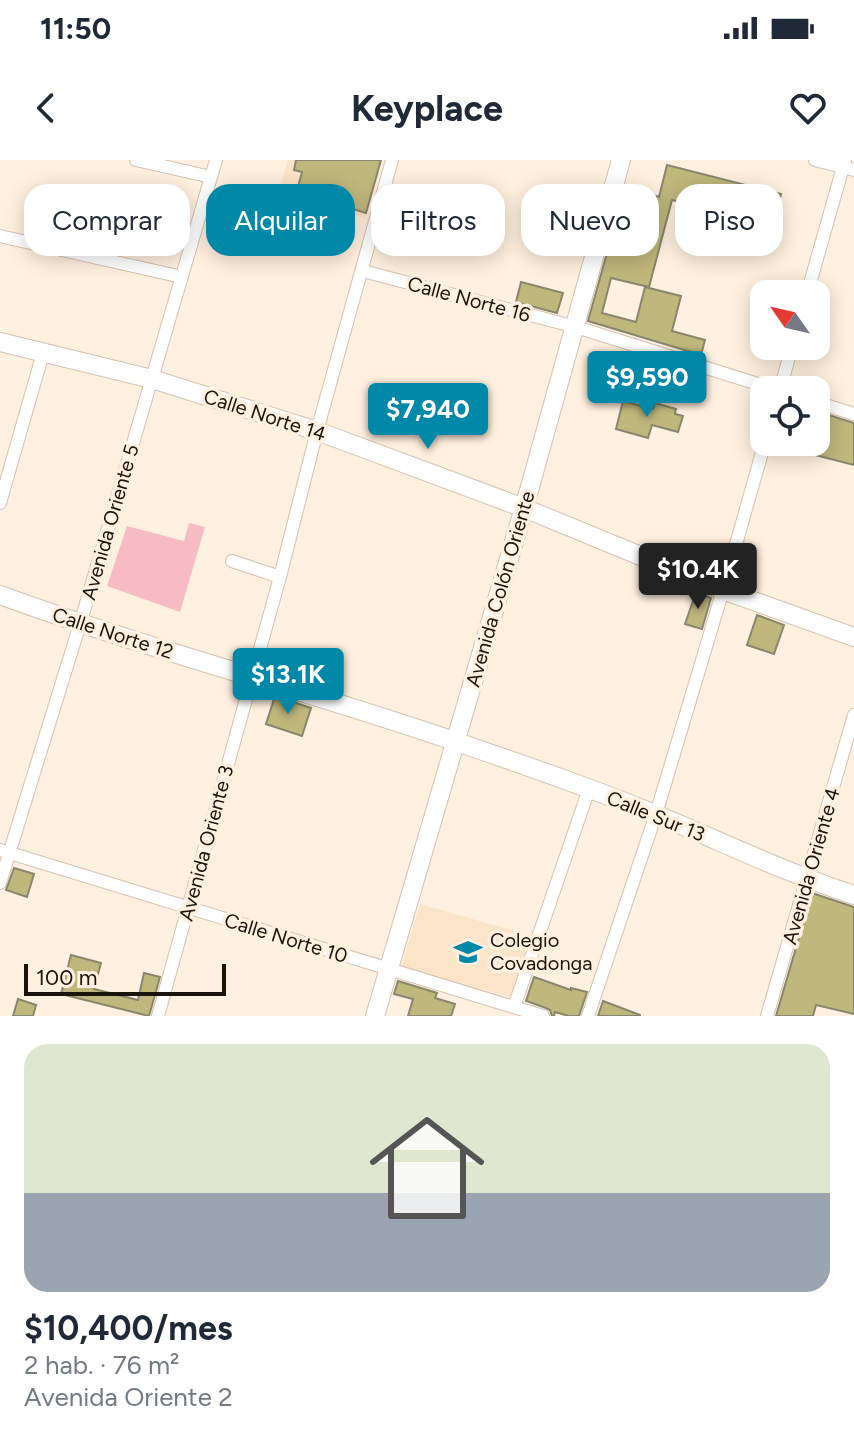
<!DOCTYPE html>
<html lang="es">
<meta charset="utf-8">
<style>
body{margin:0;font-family:Figtree,sans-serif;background:#f6f6f7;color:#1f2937;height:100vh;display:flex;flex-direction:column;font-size:30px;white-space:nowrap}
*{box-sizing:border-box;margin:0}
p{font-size:26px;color:#747a83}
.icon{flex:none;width:44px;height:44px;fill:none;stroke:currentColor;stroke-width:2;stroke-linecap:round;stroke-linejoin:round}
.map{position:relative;height:856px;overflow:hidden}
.drawer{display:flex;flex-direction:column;background:#fff;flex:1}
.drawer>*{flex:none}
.hud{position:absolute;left:24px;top:24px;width:806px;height:72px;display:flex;gap:16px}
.needle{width:52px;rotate:304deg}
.tools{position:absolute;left:750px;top:120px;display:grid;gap:16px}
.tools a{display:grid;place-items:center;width:80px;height:80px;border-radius:16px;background:#fff;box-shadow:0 4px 20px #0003;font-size:40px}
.scale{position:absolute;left:24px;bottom:20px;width:202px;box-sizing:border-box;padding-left:8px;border:4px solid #1b140d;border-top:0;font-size:22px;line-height:28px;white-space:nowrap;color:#1b140d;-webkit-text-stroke:6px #fff0df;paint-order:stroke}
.price{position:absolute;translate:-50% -68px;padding:0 18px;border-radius:8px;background:#0088a9;color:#fff;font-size:26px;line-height:52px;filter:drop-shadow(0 2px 4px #0008)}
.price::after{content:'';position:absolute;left:50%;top:48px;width:24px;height:18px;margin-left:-12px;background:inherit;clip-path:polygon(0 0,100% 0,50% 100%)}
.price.on{background:#222;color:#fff}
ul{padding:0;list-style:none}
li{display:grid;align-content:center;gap:16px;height:424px;padding:0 24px}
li+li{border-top:2px solid #e0e1e3}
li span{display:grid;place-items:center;height:248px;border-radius:24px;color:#555}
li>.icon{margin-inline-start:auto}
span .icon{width:144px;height:144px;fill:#fffc;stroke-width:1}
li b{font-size:34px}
.chip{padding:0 28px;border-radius:24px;background:#fff;box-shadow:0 4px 20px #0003;font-size:28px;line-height:72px}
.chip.on{background:#0088a9;color:#fff}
.status{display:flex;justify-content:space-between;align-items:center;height:56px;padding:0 40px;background:#fff;direction:ltr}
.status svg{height:22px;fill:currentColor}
header{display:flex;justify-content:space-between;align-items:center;height:104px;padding:0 24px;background:#fff;font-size:36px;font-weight:700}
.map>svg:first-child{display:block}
</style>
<div class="status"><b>11:50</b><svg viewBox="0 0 49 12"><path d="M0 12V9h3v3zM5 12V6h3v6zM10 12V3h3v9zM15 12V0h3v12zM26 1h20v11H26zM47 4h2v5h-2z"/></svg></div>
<header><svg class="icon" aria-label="back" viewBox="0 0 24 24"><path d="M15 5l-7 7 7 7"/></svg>Keyplace<svg class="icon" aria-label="heart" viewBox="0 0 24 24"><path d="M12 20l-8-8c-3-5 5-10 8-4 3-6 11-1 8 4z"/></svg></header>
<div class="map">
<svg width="854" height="856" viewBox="0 0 854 856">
<rect width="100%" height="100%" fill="#fff0df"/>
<path fill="#fce4c8" d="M288,0H381L365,58L278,34Z
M420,744L535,777L517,832L510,837L401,807Z"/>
<path fill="#f7bbc3" d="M537,41L597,56L587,96L527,81Z
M189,363L205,367L180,452L107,426L127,366L184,381Z"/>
<path fill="#c0b77c" stroke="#89866e" stroke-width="2" d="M296,0H381L366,53L310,36V35L297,31L302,12L294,10Z
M667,5L781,34L773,66L672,40L649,127L611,118L602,153L636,162L645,127L681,136L672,171L705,180L701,195L588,161L624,32L634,34L631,48L652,54L656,36L659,37Z
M521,122L563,133L557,153L516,142Z
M623,241L653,249L655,243L676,249L675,254L683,256L678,272L652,265L648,278L616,269Z
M816,251L854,263V305L780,286V282H816Z
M696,432L711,438L702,469L685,464Z
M757,455L784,465L774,494L747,485Z
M275,536L311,548L302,576L266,564Z
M14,708L34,714L27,737L6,730Z
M812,733L854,747V854L816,845L813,856H776Z
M71,795L101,803L94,829L138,840L144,813L160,817L149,856L61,834Z
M534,817L571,830V828L587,832L579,856H569L555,852L554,856H552L550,850L546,848L526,841Z
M398,821L437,833L435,838L455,844L451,856H408L413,839L394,834Z
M18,839L36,845L33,856H13Z
M603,841L640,855V856H598Z"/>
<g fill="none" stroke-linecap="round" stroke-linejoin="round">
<defs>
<path id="street" d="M136,0L211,17
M815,0L854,10
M0,76L182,117
M363,111L576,167L777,230
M807,134L845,0
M780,230L792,186
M816,242L854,254
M0,343L43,193
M232,401L280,417
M0,690L543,856
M0,723L80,464L216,0
M514,847L589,629
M158,856L280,417L317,271L392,0
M588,856L656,654L723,430L765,282
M767,856L854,555"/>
<path id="secondary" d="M0,182L152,219L317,271L524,348L723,430L854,477
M0,435C150,490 306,530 457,582C524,605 592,628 657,655C723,682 786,713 854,735
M375,856L528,334L621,0"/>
</defs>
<use href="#street" stroke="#d5c2ae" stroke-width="14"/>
<use href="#secondary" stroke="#d5c2ae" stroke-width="20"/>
<use href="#street" stroke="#fff" stroke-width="12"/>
<use href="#secondary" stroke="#fff" stroke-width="18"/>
</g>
<defs>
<symbol id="school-bare" viewBox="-9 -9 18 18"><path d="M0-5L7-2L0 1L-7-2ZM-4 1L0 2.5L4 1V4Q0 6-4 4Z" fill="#0088a9" stroke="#fff0df" stroke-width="2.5" paint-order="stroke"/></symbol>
</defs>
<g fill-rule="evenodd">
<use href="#school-bare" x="448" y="772" width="40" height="40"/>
</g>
<g text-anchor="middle" stroke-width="7" stroke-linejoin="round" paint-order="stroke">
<g font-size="20" fill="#1b140d" stroke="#fff0df">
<text transform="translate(469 139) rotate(15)" y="7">Calle Norte 16</text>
<text transform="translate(265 255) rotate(18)" y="7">Calle Norte 14</text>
<text transform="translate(110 362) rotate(-74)" y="7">Avenida Oriente 5</text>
<text transform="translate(500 429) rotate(-74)" y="7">Avenida Colón Oriente</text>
<text transform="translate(113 473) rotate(18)" y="7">Calle Norte 12</text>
<text transform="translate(656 656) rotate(22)" y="7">Calle Sur 13</text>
<text transform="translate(206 683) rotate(-75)" y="7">Avenida Oriente 3</text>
<text transform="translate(811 706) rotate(-74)" y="7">Avenida Oriente 4</text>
<text transform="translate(286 778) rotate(17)" y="7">Calle Norte 10</text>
</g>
<g font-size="20" fill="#1b140d" stroke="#fff0df" text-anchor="start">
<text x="490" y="787">Colegio<tspan x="490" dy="23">Covadonga</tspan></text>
</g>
</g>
</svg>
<div class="tools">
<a><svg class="needle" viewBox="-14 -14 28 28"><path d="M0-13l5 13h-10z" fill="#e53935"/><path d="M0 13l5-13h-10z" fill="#747a83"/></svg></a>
<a><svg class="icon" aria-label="locate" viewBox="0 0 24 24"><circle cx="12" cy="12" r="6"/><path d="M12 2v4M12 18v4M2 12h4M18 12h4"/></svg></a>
</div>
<div class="scale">100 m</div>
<b class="price" style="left:647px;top:259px">$9,590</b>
<b class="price" style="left:428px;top:291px">$7,940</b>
<b class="price on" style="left:698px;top:451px">$10.4K</b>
<b class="price" style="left:288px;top:556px">$13.1K</b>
<div class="hud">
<a class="chip">Comprar</a>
<a class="chip on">Alquilar</a>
<a class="chip">Filtros</a>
<a class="chip">Nuevo</a>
<a class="chip">Piso</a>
</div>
</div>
<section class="drawer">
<ul>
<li><span style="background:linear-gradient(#dfe7d0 60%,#9aa5b1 0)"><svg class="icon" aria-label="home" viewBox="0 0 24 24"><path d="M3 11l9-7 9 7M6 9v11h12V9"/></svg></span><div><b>$10,400/mes</b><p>2 hab. · 76 m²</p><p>Avenida Oriente 2</p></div></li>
</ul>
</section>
